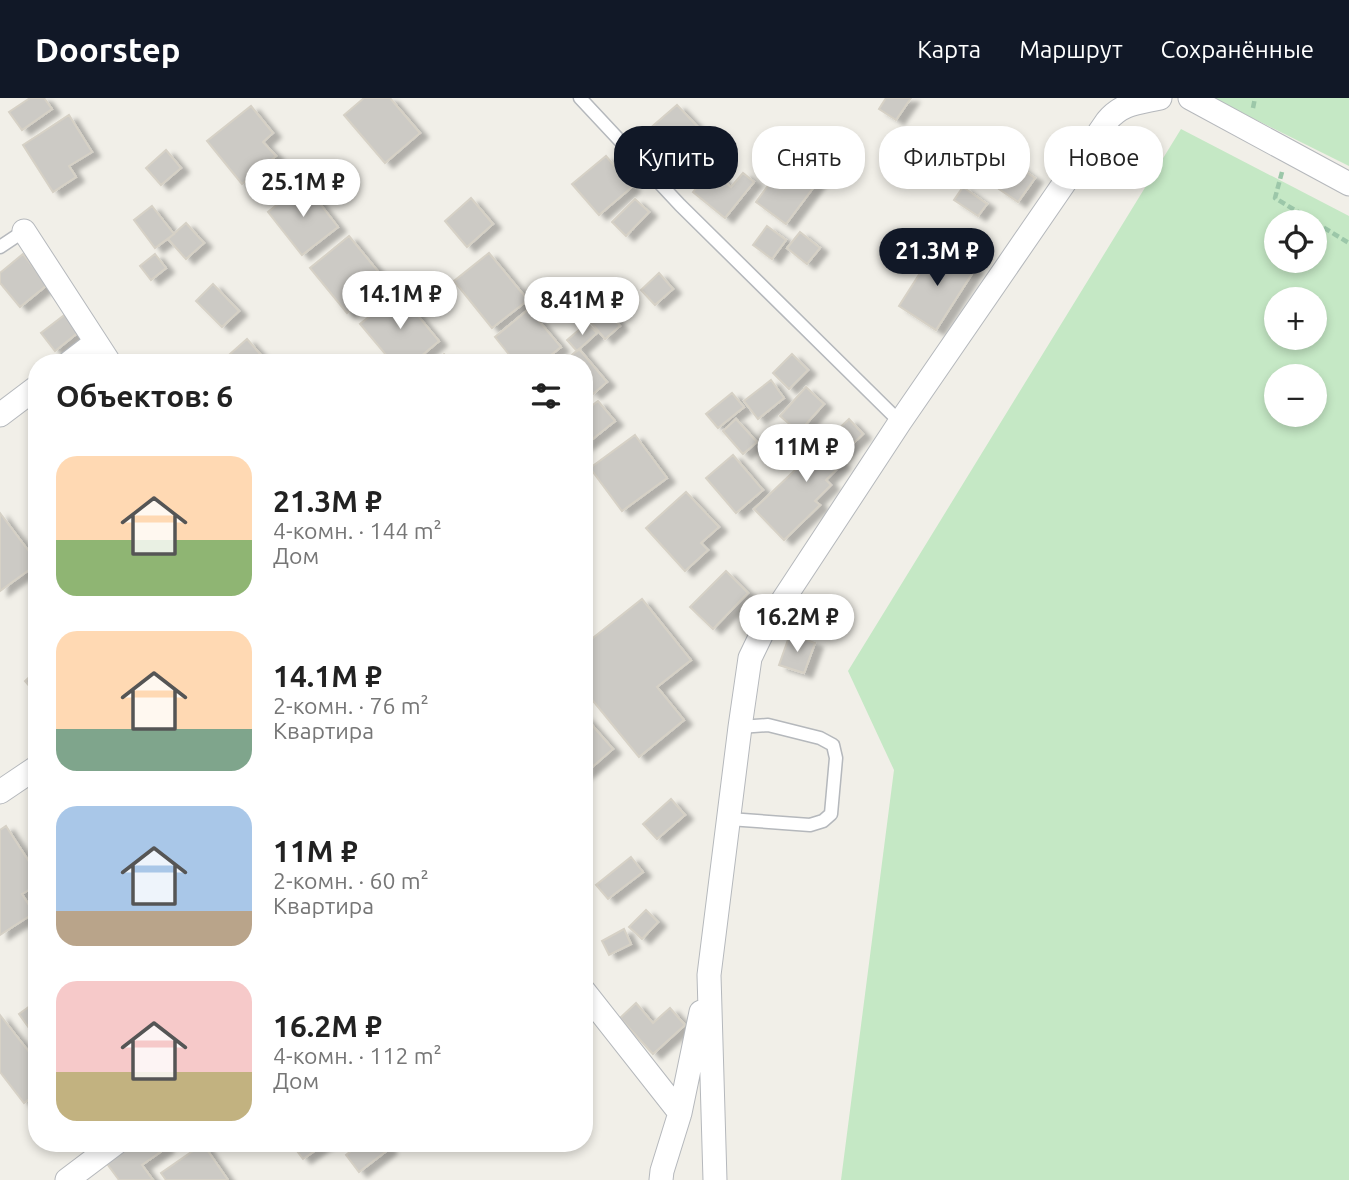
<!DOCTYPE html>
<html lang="ru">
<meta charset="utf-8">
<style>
body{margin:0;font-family:Ubuntu,sans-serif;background:#f6f6f6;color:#222;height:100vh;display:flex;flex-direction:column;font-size:26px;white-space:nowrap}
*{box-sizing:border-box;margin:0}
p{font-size:23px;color:#767676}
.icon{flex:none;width:38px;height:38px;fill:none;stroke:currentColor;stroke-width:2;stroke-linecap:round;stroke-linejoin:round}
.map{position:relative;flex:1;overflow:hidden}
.drawer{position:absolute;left:28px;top:256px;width:565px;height:798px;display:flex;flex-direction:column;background:#fff;border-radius:28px;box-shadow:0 4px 10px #0003}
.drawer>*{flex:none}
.banner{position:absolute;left:614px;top:28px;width:628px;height:63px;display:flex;gap:14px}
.controls{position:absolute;left:1264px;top:112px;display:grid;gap:14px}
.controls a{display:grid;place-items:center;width:63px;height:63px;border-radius:50%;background:#fff;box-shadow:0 4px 10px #0003;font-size:35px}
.price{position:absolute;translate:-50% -60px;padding:0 16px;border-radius:24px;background:#fff;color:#222;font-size:23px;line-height:46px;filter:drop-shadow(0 2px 4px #0008)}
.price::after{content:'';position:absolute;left:50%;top:42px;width:21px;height:16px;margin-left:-10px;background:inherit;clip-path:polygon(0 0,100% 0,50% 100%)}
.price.on{background:#111827;color:#fff}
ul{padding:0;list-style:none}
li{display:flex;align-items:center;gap:21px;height:175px;padding:0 28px}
li span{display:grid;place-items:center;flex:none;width:196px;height:140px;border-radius:21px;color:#555}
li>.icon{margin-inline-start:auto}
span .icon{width:84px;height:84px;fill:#fffc;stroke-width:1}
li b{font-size:30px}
h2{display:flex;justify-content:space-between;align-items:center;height:84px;padding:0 28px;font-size:30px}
.pill{padding:0 24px;border-radius:28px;background:#fff;box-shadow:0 4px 10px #0003;font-size:24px;line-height:63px}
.pill.on{background:#111827;color:#fff}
header{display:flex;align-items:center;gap:42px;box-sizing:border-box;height:98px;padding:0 35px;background:#111827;color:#fff}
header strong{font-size:33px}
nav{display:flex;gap:38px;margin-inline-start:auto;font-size:24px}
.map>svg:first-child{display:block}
</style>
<header>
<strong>Doorstep</strong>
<nav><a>Карта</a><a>Маршрут</a><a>Сохранённые</a></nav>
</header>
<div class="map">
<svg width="1349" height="1082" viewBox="0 0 1349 1082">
<defs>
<filter id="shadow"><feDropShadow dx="8" dy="4.5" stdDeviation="2" flood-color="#0004"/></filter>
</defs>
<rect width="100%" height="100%" fill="#f1efe8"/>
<path fill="#c5e8c5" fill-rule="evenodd" d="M1212,0H1349V68Z
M1181,31L1349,118V1082H841L894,672L848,573ZM1276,124H1314V163H1276ZM1276,201H1314V240H1276ZM1276,278H1314V317H1276Z"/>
<path fill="#cccac5" stroke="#d6d1c6" stroke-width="2" filter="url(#shadow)" d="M30,0H44L52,11L22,32L9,14Z
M364,0H390L420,35L385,65L344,17Z
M886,0H911L896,22L879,11Z
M677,7L697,28L675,59L648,32Z
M251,8L273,35L263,44L276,58L242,86L207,43Z
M69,17L92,54L69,68L76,79L53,94L23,47Z
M981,38L996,49L978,73L963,63Z
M166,52L181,70L161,87L146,70Z
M791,56L822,78L786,126L756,104Z
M606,58L632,89L599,117L572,86Z
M1016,67L1035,80L1018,104L999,91Z
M711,72L731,89L743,75L754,84L725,120L693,94Z
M304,85L338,129L302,157L268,114Z
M963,89L987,106L978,118L954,102Z
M471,100L493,126L467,149L445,123Z
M635,101L649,114L626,138L612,124Z
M152,108L174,136L155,150L134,122Z
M186,125L204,145L186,161L168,141Z
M767,128L786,142L772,161L753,147Z
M800,134L820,150L807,166L787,150Z
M349,138L386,183L347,215L310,170Z
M938,147L975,171L936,232L899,208Z
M489,155L528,202L492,230L454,183Z
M23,156L47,187L20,209L0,185V175Z
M155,156L166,170L151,182L140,168Z
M659,175L673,191L655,207L641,192Z
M213,186L239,213L222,229L196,203Z
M399,195L439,243L414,264H392L360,226Z
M604,209L620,228L605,241L589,222Z
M529,211L561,249L542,264H515L495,239Z
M67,215L80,233L55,253L41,235Z
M587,225L597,235L577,253L567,242Z
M247,241L267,264H221Z
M579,251L607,284L593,296L587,289L584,291V264H563Z
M444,256L451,264H433Z
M792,256L808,272L789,291L773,275Z
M771,282L784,300L758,321L744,303Z
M806,289L824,306L799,334L780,318Z
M732,295L744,309L718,330L706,316Z
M598,303L615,323L584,348V314Z
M736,321L757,344L743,356L723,333Z
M849,321L863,336L837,361L842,366L826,382L831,387L815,403L820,407L784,442L754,411Z
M635,337L667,380L622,413L590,370Z
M733,357L763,392L736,415L706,380Z
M686,394L719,429L701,445L708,452L685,473L646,430Z
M0,415L37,464V466L0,493Z
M726,473L748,495L713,531L690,509Z
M642,501L691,562L657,589L684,622L639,659L584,592V547Z
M790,536L815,545L804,575L779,567Z
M37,572V597L25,583Z
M584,618L613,651L584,676Z
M671,701L685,717L657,741L643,726Z
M6,728L37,776V787L22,796L34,815L0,837V732Z
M631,759L643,774L608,801L596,787Z
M646,812L658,824L642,841L629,829Z
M624,831L631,846L609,857L602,843Z
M37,903V936L34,937L19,916Z
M636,905L653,925L670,910L685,927L653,956L620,920Z
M0,917L37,964V995L24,1005L0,974Z
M132,1045H163L166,1050L142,1067L153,1082H119L105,1063Z
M291,1045H326L303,1061Z
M361,1045H384L389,1051L359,1074L346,1057Z
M203,1046L228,1082H166L161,1075Z"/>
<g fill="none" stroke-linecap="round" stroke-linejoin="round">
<defs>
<path id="lane" d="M580,0L680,107L900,324
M0,149L24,133
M729,721L810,727L823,723L831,716L836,660L833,647L820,640L768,627L740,629"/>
<path id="street" d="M1190,0L1349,86
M24,133L109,264
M70,264L96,244
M0,317L37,289
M0,694L37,669
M584,893L680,1015
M67,1082L116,1045
M661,1082L662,1073L680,1015L701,914
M715,1082L709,877L740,629L750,560L764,531L900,324L1107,23C1122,5 1138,5 1160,0"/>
</defs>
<use href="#lane" stroke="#b5b8bc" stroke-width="15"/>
<use href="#street" stroke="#b5b8bc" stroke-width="25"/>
<path stroke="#9cc7a9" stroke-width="4.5" stroke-dasharray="7 3.5" stroke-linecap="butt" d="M1253,10L1255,0
M1282,74L1275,100L1349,145"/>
<use href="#lane" stroke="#fff" stroke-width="12"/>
<use href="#street" stroke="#fff" stroke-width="23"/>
</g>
</svg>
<div class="controls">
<a><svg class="icon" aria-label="locate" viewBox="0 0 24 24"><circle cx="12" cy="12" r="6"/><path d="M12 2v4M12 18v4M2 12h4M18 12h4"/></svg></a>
<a>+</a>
<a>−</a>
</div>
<b class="price" style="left:303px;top:121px">25.1M ₽</b>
<b class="price on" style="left:937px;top:190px">21.3M ₽</b>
<b class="price" style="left:400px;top:233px">14.1M ₽</b>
<b class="price" style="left:582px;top:239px">8.41M ₽</b>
<b class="price" style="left:806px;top:386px">11M ₽</b>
<b class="price" style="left:797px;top:556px">16.2M ₽</b>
<div class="banner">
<a class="pill on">Купить</a>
<a class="pill">Снять</a>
<a class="pill">Фильтры</a>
<a class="pill">Новое</a>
</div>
<section class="drawer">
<h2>Объектов: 6<svg class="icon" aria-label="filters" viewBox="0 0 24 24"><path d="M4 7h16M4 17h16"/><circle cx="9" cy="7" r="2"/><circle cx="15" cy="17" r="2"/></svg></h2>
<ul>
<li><span style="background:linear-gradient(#ffd9b3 60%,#8fb573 0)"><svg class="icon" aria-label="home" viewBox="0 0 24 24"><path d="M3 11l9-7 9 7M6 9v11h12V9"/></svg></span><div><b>21.3M ₽</b><p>4-комн. · 144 m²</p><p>Дом</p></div></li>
<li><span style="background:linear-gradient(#ffd9b3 70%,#7fa58c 0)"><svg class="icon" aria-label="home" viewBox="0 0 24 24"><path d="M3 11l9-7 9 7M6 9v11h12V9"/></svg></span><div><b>14.1M ₽</b><p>2-комн. · 76 m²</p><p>Квартира</p></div></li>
<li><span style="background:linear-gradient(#a9c7e8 75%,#b9a48a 0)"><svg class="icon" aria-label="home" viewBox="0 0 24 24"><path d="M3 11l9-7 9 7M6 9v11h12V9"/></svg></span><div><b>11M ₽</b><p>2-комн. · 60 m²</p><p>Квартира</p></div></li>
<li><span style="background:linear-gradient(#f6c9c9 65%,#c2b280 0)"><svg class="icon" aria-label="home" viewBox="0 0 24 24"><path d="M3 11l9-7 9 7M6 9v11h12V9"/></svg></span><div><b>16.2M ₽</b><p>4-комн. · 112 m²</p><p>Дом</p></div></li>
</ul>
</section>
</div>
